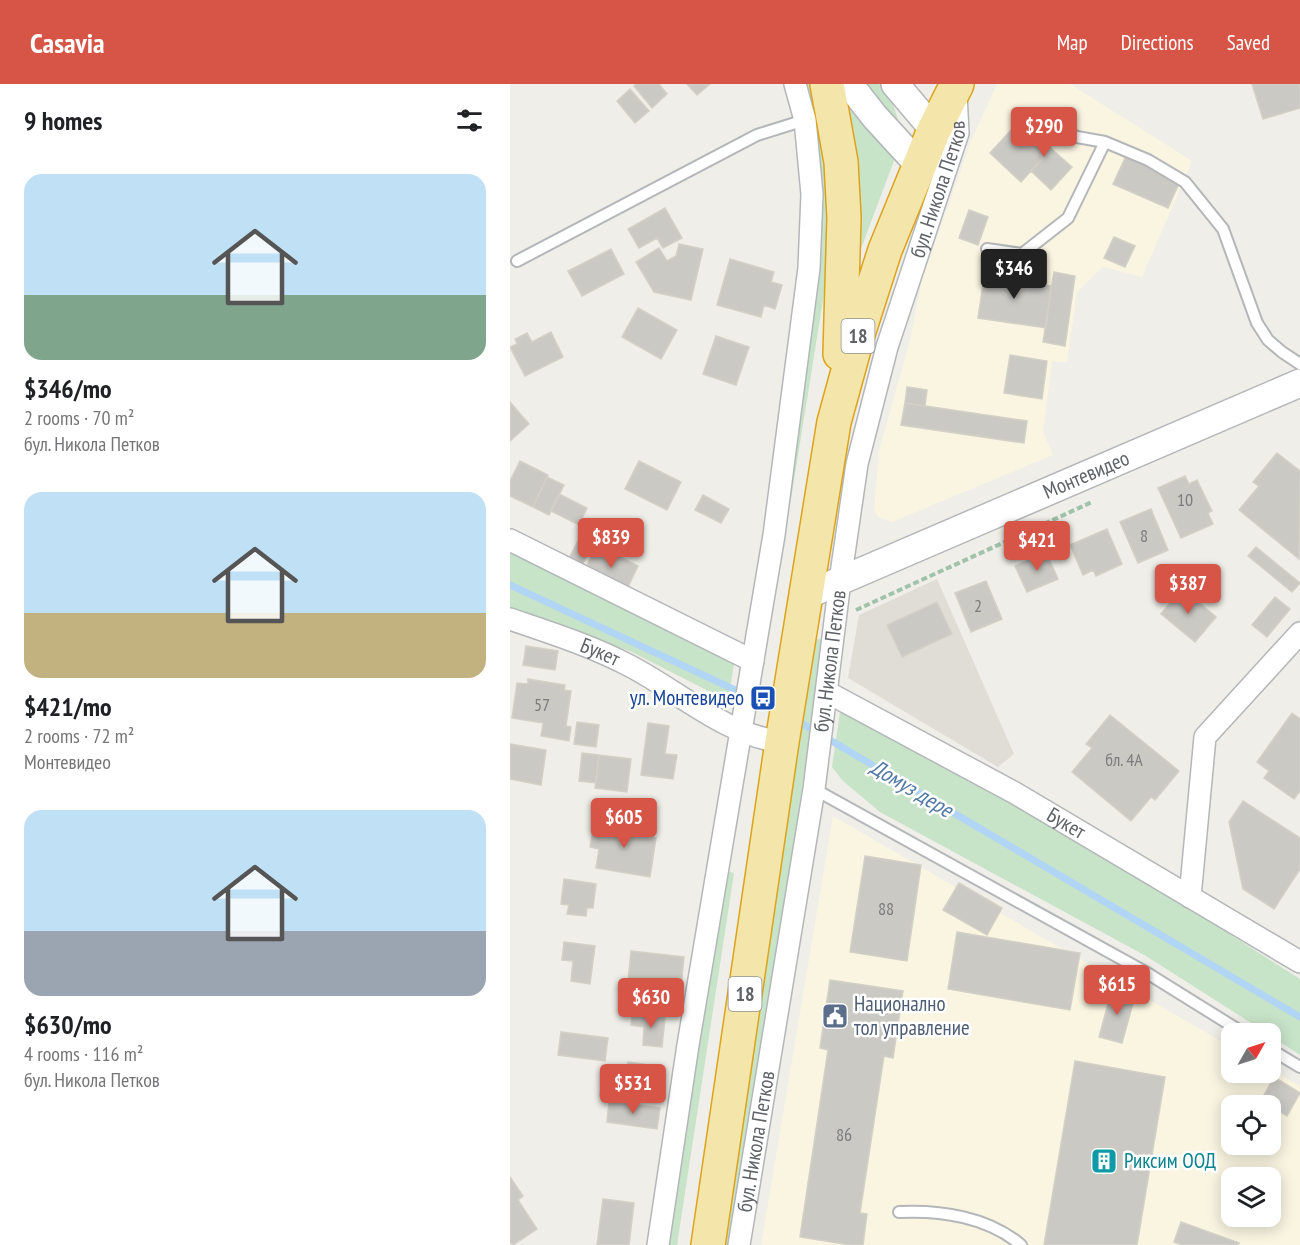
<!DOCTYPE html>
<meta charset="utf-8">
<style>
body{margin:0;font-family:"PT Sans Narrow",sans-serif;background:#f2f2f2;color:#202124;height:100vh;display:flex;flex-direction:column;font-size:22px;white-space:nowrap}
*{box-sizing:border-box;margin:0}
p{font-size:20px;color:#757577}
.icon{flex:none;width:33px;height:33px;fill:none;stroke:currentColor;stroke-width:2;stroke-linecap:round;stroke-linejoin:round}
.map{position:relative;flex:1;overflow:hidden}
.side{display:flex;flex-direction:column;background:#fff;width:510px}
.side>*{flex:none}
.needle{width:39px;rotate:51deg}
.tools{position:absolute;left:711px;top:939px;display:grid;gap:12px}
.tools a{display:grid;place-items:center;width:60px;height:60px;border-radius:12px;background:#fff;box-shadow:0 3px 15px #0003;font-size:30px}
.price{position:absolute;translate:-50% -51px;padding:0 14px;border-radius:6px;background:#d65547;color:#fff;font-size:20px;line-height:39px;filter:drop-shadow(0 2px 3px #0008)}
.price::after{content:'';position:absolute;left:50%;top:36px;width:18px;height:14px;margin-left:-9px;background:inherit;clip-path:polygon(0 0,100% 0,50% 100%)}
.price.active{background:#222;color:#fff}
ul{padding:0;list-style:none}
li{display:grid;align-content:center;gap:12px;height:318px;padding:0 24px}
li span{display:grid;place-items:center;height:186px;border-radius:18px;color:#555}
li>.icon{margin-inline-start:auto}
span .icon{width:108px;height:108px;fill:#fffc;stroke-width:1}
li b{font-size:26px}
h2{display:flex;justify-content:space-between;align-items:center;height:72px;padding:0 24px;font-size:26px}
header{display:flex;align-items:center;gap:36px;box-sizing:border-box;height:84px;padding:0 30px;background:#d65547;color:#fff}
header strong{font-size:28px}
nav{display:flex;gap:33px;margin-inline-start:auto;font-size:21px}
main{display:flex;flex:1;min-height:0}
.map>svg:first-child{display:block}
</style>
<header>
<strong>Casavia</strong>
<nav><a>Map</a><a>Directions</a><a>Saved</a></nav>
</header>
<main>
<section class="side">
<h2>9 homes<svg class="icon" aria-label="filters" viewBox="0 0 24 24"><path d="M4 7h16M4 17h16"/><circle cx="9" cy="7" r="2"/><circle cx="15" cy="17" r="2"/></svg></h2>
<ul>
<li><span style="background:linear-gradient(#bfe0f5 65%,#7fa58c 0)"><svg class="icon" aria-label="home" viewBox="0 0 24 24"><path d="M3 11l9-7 9 7M6 9v11h12V9"/></svg></span><div><b>$346/mo</b><p>2 rooms · 70 m²</p><p>бул. Никола Петков</p></div></li>
<li><span style="background:linear-gradient(#bfe0f5 65%,#c2b280 0)"><svg class="icon" aria-label="home" viewBox="0 0 24 24"><path d="M3 11l9-7 9 7M6 9v11h12V9"/></svg></span><div><b>$421/mo</b><p>2 rooms · 72 m²</p><p>Монтевидео</p></div></li>
<li><span style="background:linear-gradient(#bfe0f5 65%,#9aa5b1 0)"><svg class="icon" aria-label="home" viewBox="0 0 24 24"><path d="M3 11l9-7 9 7M6 9v11h12V9"/></svg></span><div><b>$630/mo</b><p>4 rooms · 116 m²</p><p>бул. Никола Петков</p></div></li>
</ul>
</section>
<div class="map">
<svg width="790" height="1161" viewBox="0 0 790 1161">
<rect width="100%" height="100%" fill="#efeee8"/>
<path fill="#faf5e1" fill-rule="evenodd" d="M487,0H560L682,77L632,193L593,183L567,208L557,278L542,277L533,348L543,371L382,438L368,433L364,425L369,367L400,256L412,196L461,57Z
M323,732L721,963L722,988H760L761,985L790,1002V1161H251ZM722,1022H760V1060H722ZM722,1094H760V1132H722Z"/>
<path fill="#dfddd6" d="M427,495L504,670L488,683L338,594L349,531Z"/>
<path fill="#c7e3c8" d="M288,0H300L306,15L320,95L318,185L276,446L268,445L308,145Z
M350,0H369C379,11 385,22 388,37L378,34Z
M334,14L385,74L349,170V90Z
M0,467L225,574L218,617L120,567L0,527Z
M301,554L313,556L292,704L222,1161H210Z
M330,628L525,730L658,811L790,895V971L761,952L760,950L757,949L636,872L370,728L333,697L322,683Z
M213,786L224,789L167,1161H156Z"/>
<g fill="none" stroke-linecap="round" stroke-linejoin="round">
<path stroke="#b1d6f5" stroke-width="7" d="M0,501L268,626
M286,636L790,933"/>
</g>
<path fill="#cbc9c4" stroke="#d3d0c6" stroke-width="1.5" d="M126,0H149L157,10L142,24L124,2Z
M177,0H200L187,11Z
M742,0H790V24L753,35Z
M120,5L139,27L125,39L107,17Z
M510,37L562,83L541,106L521,87L533,74L502,45Z
M502,45L533,74L511,98L480,69Z
M616,72L670,97L658,124L603,100Z
M155,124L172,154L153,164L147,154L129,164L118,145Z
M459,126L478,133L468,161L449,154Z
M604,153L625,162L615,183L594,174Z
M169,160L193,165L181,216L144,208L126,178L149,164L157,177L166,172Z
M101,165L114,190L72,212L58,187Z
M220,175L264,188L261,198L272,201L265,225L254,221L251,233L207,221Z
M475,186L520,193L519,199L541,202L536,244L468,234Z
M544,188L565,192L555,262L533,258Z
M128,224L167,246L151,275L112,253Z
M41,248L53,273L15,292L0,263L7,260L5,255L17,249L22,258Z
M206,252L239,263L226,301L193,290Z
M500,271L537,277L532,315L494,309Z
M397,303L417,306L415,322L395,319Z
M0,318L19,340L0,357Z
M395,319L517,337L514,359L391,341Z
M767,369L790,387L789,475L729,426L749,402L743,398Z
M10,377L38,391L23,423L0,412V397Z
M129,377L171,398L157,426L115,405Z
M675,392L679,400L687,396L702,427L698,429L703,440L671,454L648,404Z
M37,393L54,401L39,431L23,423Z
M49,410L77,424L69,441L41,427Z
M193,411L219,425L211,439L185,426Z
M641,425L658,466L628,479L610,438Z
M597,445L612,480L586,492L583,486L573,491L560,461Z
M69,455L82,461L70,485L57,478Z
M87,461L128,482L115,509L74,488Z
M746,463L790,499L782,508L738,472Z
M536,468L548,495L517,508L505,482Z
M476,497L492,535L461,548L445,509Z
M672,504L706,533L685,558L651,530Z
M765,513L780,525L757,553L742,541Z
M427,518L442,550L392,573L377,541Z
M16,562L48,567L45,586L13,581Z
M18,595L55,601L54,606L61,607L56,642L61,643L59,657L31,652L33,639L2,634L7,599L18,600Z
M782,629L790,635V707L784,715L754,694L759,687L747,678Z
M600,631L669,687L645,716L641,713L621,737L562,688L582,664L576,660Z
M67,638L89,641L86,663L64,660Z
M138,639L159,642L155,670L167,671L163,695L131,691Z
M0,660L36,666L31,701L0,695Z
M72,669L89,671L86,699L69,697Z
M89,671L121,675L117,708L85,704Z
M733,717L790,754V785L764,825L733,805L719,738Z
M103,737L132,742L131,752L146,754L140,793L86,784L89,765L80,763L83,745L101,747Z
M355,772L411,781L397,877L340,868Z
M54,795L86,800L83,824H77L76,832L57,830L59,821L51,820Z
M449,799L492,824L477,851L433,826Z
M447,848L570,869L560,926L438,905Z
M54,858L85,862L80,900L61,897L63,877L52,876Z
M121,867L174,873L171,903L118,898Z
M320,896L393,907L383,974L374,972L350,1129L357,1130L353,1161H340L290,1153L318,966L310,964Z
M602,905L625,912L612,959L589,953Z
M124,908L142,910L140,929L122,927Z
M142,910L164,913L162,927L140,925Z
M122,930L155,934L152,963L133,961L134,943L121,941Z
M51,948L98,954L95,977L48,971Z
M565,977L655,993L627,1161H534Z
M118,978L144,982L143,994L116,990Z
M764,993L790,1009L777,1032L764,1024L767,1019L754,1011Z
M91,1004L102,1005L101,1014L90,1012Z
M99,1017L150,1024L147,1045L97,1038Z
M0,1093L13,1112L8,1116L27,1145L3,1161L0,1158Z
M93,1115L124,1119L119,1161H87Z
M671,1138L729,1159L728,1161H672L664,1158Z"/>
<g fill="none" stroke-linecap="round" stroke-linejoin="round">
<defs>
<path id="service" d="M515,30L567,53L595,58L638,76L675,98L713,145L747,239L758,256L772,268L790,280
M477,165L512,170L558,134L595,58
M7,177L247,51L295,36
M304,705L637,889L735,950
M760,965L790,983
M389,1128C431,1126 478,1133 511,1161"/>
<g id="minor">
<path d="M0,456L243,577"/>
<path id="s1" d="M0,535C41,549 82,562 120,582C170,608 215,651 272,658"/>
<path id="s2" d="M317,608L505,709L790,878"/>
<path d="M680,813L695,653L790,549"/>
<path d="M148,1161L178,961L264,451L299,184L302,110L295,36L285,0"/>
<path id="s3" d="M229,1161L304,705L330,497L347,380L377,263L448,49L446,10"/>
</g>
<g id="tertiary">
<path d="M339,0L365,33L409,81"/>
<path d="M385,0L424,46"/>
<path id="s4" d="M297,511L790,299"/>
</g>
<path id="trunk" d="M317,0L331,78L334,134L330,270
M198,1161L272,658L324,338L349,247L375,166L424,46L447,0"/>
</defs>
<use href="#service" stroke="#b4b7ba" stroke-width="14"/>
<use href="#minor" stroke="#b4b7ba" stroke-width="24"/>
<use href="#tertiary" stroke="#b4b7ba" stroke-width="30"/>
<use href="#trunk" stroke="#dca31b" stroke-width="36"/>
<path stroke="#a0c2aa" stroke-width="4" stroke-dasharray="6 3" stroke-linecap="butt" d="M346,526L582,418"/>
<use href="#service" stroke="#fff" stroke-width="10"/>
<use href="#minor" stroke="#fff" stroke-width="21"/>
<use href="#tertiary" stroke="#fff" stroke-width="27"/>
<use href="#trunk" stroke="#f4e5aa" stroke-width="33"/>
</g>
<defs>
<symbol id="bus-square" viewBox="-11 -11 22 22"><rect x="-9" y="-9" width="18" height="18" rx="4" fill="#1a4fb4" stroke="#fff"/><path d="M-5-6H5V4H4V6H2V4H-2V6H-4V4H-5ZM-3.5-4V0h7V-4ZM-3.5 1.2v1.5H-2V1.2ZM2 1.2v1.5H3.5V1.2Z" fill="#fff"/></symbol>
<symbol id="civic-square" viewBox="-11 -11 22 22"><rect x="-9" y="-9" width="18" height="18" rx="4" fill="#5c6f8a" stroke="#fff"/><path d="M-.6-6.5H3V-4.5H.6V-3L4-1V1h2V6H-6V1h2V-1L-.6-3ZM-1.2 2.5V6h2.4V2.5Z" fill="#fff"/></symbol>
<symbol id="building-square" viewBox="-11 -11 22 22"><rect x="-9" y="-9" width="18" height="18" rx="4" fill="#0f9aa8" stroke="#fff"/><path d="M-4-6H4V6H1V3H-1V6H-4ZM-2.5-4.3h1.7v1.8h-1.7ZM.8-4.3h1.7v1.8H.8ZM-2.5-1h1.7V.8h-1.7ZM.8-1h1.7V.8H.8Z" fill="#fff"/></symbol>
</defs>
<g fill-rule="evenodd">
<use href="#bus-square" x="238" y="599" width="30" height="30"/>
<use href="#civic-square" x="310" y="917" width="30" height="30"/>
<use href="#building-square" x="579" y="1062" width="30" height="30"/>
</g>
<g text-anchor="middle" stroke-width="5" stroke-linejoin="round" paint-order="stroke">
<g font-size="18" fill="#7a7c7e">
<text x="675" y="422">10</text>
<text x="634" y="458">8</text>
<text x="468" y="528">2</text>
<text x="32" y="627">57</text>
<text x="614" y="682">бл. 4А</text>
<text x="376" y="831">88</text>
<text x="334" y="1057">86</text>
</g>
<g fill="#fff" stroke="#8f9194" stroke-width="1.5">
<rect x="331.5" y="235" width="33" height="34" rx="4.5"/>
<rect x="218.5" y="893" width="33" height="34" rx="4.5"/>
</g>
<g font-size="20" font-weight="bold" fill="#5f6266">
<text x="348" y="259">18</text>
<text x="235" y="917">18</text>
</g>
<g font-size="21" fill="#5f6266" stroke="#fff">
<text dy="7" stroke="none"><textPath href="#s3" startOffset="1077">бул. Никола Петков</textPath></text>
<text dy="7" stroke="none"><textPath href="#s4" startOffset="304">Монтевидео</textPath></text>
<text dy="7" stroke="none"><textPath href="#s1" startOffset="96">Букет</textPath></text>
<text dy="7" stroke="none"><textPath href="#s3" startOffset="591">бул. Никола Петков</textPath></text>
<text dy="7" stroke="none"><textPath href="#s2" startOffset="273">Букет</textPath></text>
<text dy="7" stroke="none"><textPath href="#s3" startOffset="105">бул. Никола Петков</textPath></text>
</g>
<g font-size="21" fill="#164399" stroke="#fff" text-anchor="end">
<text x="234" y="621">ул. Монтевидео</text>
</g>
<g font-size="21" fill="#4e5e75" stroke="#fff" text-anchor="start">
<text x="344" y="927">Национално<tspan x="344" dy="24">тол управление</tspan></text>
</g>
<g font-size="21" fill="#0d838f" stroke="#fff" text-anchor="start">
<text x="614" y="1084">Риксим ООД</text>
</g>
<g font-size="22" font-style="italic" fill="#4f78a6" stroke="#fff">
<text transform="translate(402 704) rotate(31)" y="8">Домуз дере</text>
</g>
</g>
</svg>
<div class="tools">
<a><svg class="needle" viewBox="-14 -14 28 28"><path d="M0-13l5 13h-10z" fill="#e53935"/><path d="M0 13l5-13h-10z" fill="#757577"/></svg></a>
<a><svg class="icon" aria-label="locate" viewBox="0 0 24 24"><circle cx="12" cy="12" r="6"/><path d="M12 2v4M12 18v4M2 12h4M18 12h4"/></svg></a>
<a><svg class="icon" aria-label="layers" viewBox="0 0 24 24"><path d="M12 4l9 5-9 5-9-5zM3 14l9 5 9-5"/></svg></a>
</div>
<b class="price" style="left:534px;top:74px">$290</b>
<b class="price active" style="left:504px;top:216px">$346</b>
<b class="price" style="left:101px;top:485px">$839</b>
<b class="price" style="left:527px;top:488px">$421</b>
<b class="price" style="left:678px;top:531px">$387</b>
<b class="price" style="left:114px;top:765px">$605</b>
<b class="price" style="left:607px;top:932px">$615</b>
<b class="price" style="left:141px;top:945px">$630</b>
<b class="price" style="left:123px;top:1031px">$531</b>
</div>
</main>
